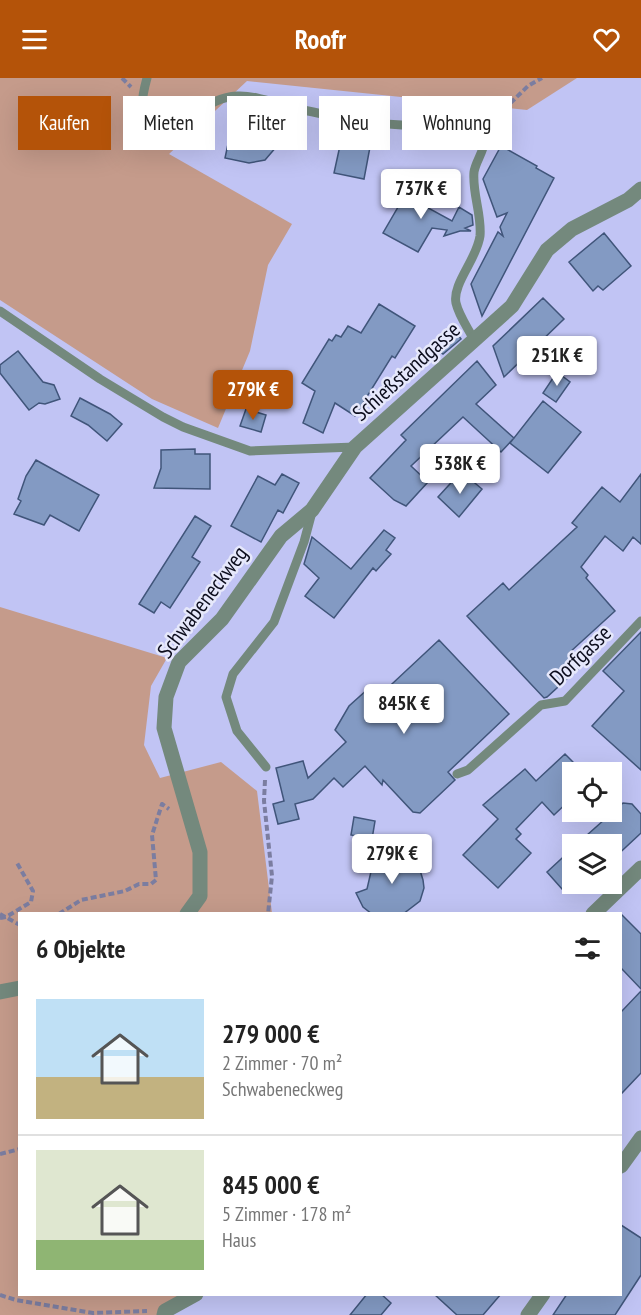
<!DOCTYPE html>
<html lang="de">
<meta charset="utf-8">
<style>
body{margin:0;font-family:"PT Sans Narrow",sans-serif;background:#f2f2f2;color:#222;height:100vh;display:flex;flex-direction:column;font-size:22px;white-space:nowrap}
*{box-sizing:border-box;margin:0}
p{font-size:20px;color:#767676}
.icon{flex:none;width:33px;height:33px;fill:none;stroke:currentColor;stroke-width:2;stroke-linecap:round;stroke-linejoin:round}
.map{position:relative;flex:1;overflow:hidden}
.details{position:absolute;left:18px;top:834px;width:604px;height:384px;display:flex;flex-direction:column;background:#fff;border-radius:0px;box-shadow:0 6px 24px #0002}
.details>*{flex:none}
.hud{position:absolute;left:18px;top:18px;width:606px;height:54px;display:flex;gap:12px}
.fabs{position:absolute;left:562px;top:684px;display:grid;gap:12px}
.fabs a{display:grid;place-items:center;width:60px;height:60px;border-radius:0px;background:#fff;box-shadow:0 6px 24px #0002;font-size:30px}
.price{position:absolute;translate:-50% -51px;padding:0 14px;border-radius:6px;background:#fff;color:#222;font-size:20px;line-height:39px;filter:drop-shadow(0 2px 3px #0008)}
.price::after{content:'';position:absolute;left:50%;top:36px;width:18px;height:14px;margin-left:-9px;background:inherit;clip-path:polygon(0 0,100% 0,50% 100%)}
.price.active{background:#b45309;color:#fff}
ul{padding:0;list-style:none}
li{display:flex;align-items:center;gap:18px;height:150px;padding:0 18px}
li+li{border-top:2px solid #e0e0e0}
li span{display:grid;place-items:center;flex:none;width:168px;height:120px;border-radius:0px;color:#555}
li>.icon{margin-inline-start:auto}
span .icon{width:72px;height:72px;fill:#fffc;stroke-width:1}
li b{font-size:26px}
h2{display:flex;justify-content:space-between;align-items:center;height:72px;padding:0 18px;font-size:26px}
.chip{padding:0 21px;border-radius:0px;background:#fff;box-shadow:0 6px 24px #0002;font-size:21px;line-height:54px}
.chip.active{background:#b45309;color:#fff}
header{display:flex;justify-content:space-between;align-items:center;height:78px;padding:0 18px;background:#b45309;color:#fff;font-size:27px;font-weight:800}
.map>svg:first-child{display:block}
</style>
<header><svg class="icon" aria-label="menu" viewBox="0 0 24 24"><path d="M4 6h16M4 12h16M4 18h16"/></svg>Roofr<svg class="icon" aria-label="heart" viewBox="0 0 24 24"><path d="M12 20l-8-8c-3-5 5-10 8-4 3-6 11-1 8 4z"/></svg></header>
<div class="map">
<svg width="641" height="1237" viewBox="0 0 641 1237">
<rect width="100%" height="100%" fill="#c1c4f4"/>
<path fill="#c59b8b" d="M0,0H577L527,32L247,3L169,76L292,146L268,187L250,273L218,350L152,321L0,222Z
M0,529L167,580L151,608L144,667L160,700L221,684L257,713L272,835L20,836V1216L190,1217L163,1237H0Z"/>
<path fill="#839ac3" stroke="#40557a" stroke-width="1.5" d="M240,32L263,37L261,48L289,54L265,82L249,85L225,80L233,43L237,44Z
M341,63L370,69L364,101L334,95Z
M501,68L537,88L536,90L554,100L482,238L471,206L498,154L503,158L500,149L507,135L497,139L483,101Z
M407,104L425,114L419,125L452,143L459,129L472,137L473,147L465,150L471,153H460L444,158L447,152L432,150L418,174L383,155L398,129L394,127Z
M604,155L631,188L603,212L598,208L593,213L569,184Z
M543,220L564,241L504,299L493,268Z
M379,226L415,248L395,280L392,278L355,338L335,325L323,355L303,345L315,313L302,305L329,261L332,263L336,257L341,259L348,248L361,255Z
M452,249L461,261L443,276L436,271Z
M18,273L43,304L54,307L60,321L45,326L39,325L29,332L0,295V287Z
M477,283L496,307L476,326L514,360L501,374L463,339L411,388L428,404L406,428L394,422L370,400L406,362L401,357Z
M557,294L570,304L556,324L543,315Z
M80,320L110,336L122,346L107,363L88,347L71,338Z
M543,323L581,354L548,395L510,365Z
M246,331L266,337L261,354L240,348Z
M195,371V376H210V411L154,410L161,390V372Z
M36,382L99,417L79,453L50,437L44,447L14,436L21,423L18,421L26,398Z
M282,396L299,405L283,435L278,432L261,464L231,448L258,398L275,407Z
M459,396L467,403L469,400L482,411L459,439L438,419Z
M641,396V466L633,459L623,473L605,458L581,489L588,497L586,500L615,533L569,575L581,588L547,619L544,620L467,538L503,505L509,512L577,449L572,445L602,409L620,424Z
M195,438L211,448L192,479L200,484L170,530L161,524L154,535L139,526Z
M384,452L395,460L386,472L391,476L376,493L373,490L334,540L305,518L319,500L304,486L312,459L351,491Z
M641,554V692L592,648L624,613L603,593Z
M439,562L509,636L448,694L455,702L420,735L413,734L383,702L382,707L365,688L343,709L334,700L313,721L295,726L299,741L278,746L273,726L284,723L276,690L303,683L308,700L346,664L335,652L349,628L369,610L378,619Z
M565,676L573,684V719L554,737L542,724L516,751L521,756L516,761L531,775L498,810L463,777L498,741L483,727L525,691L536,703Z
M623,725L632,726L641,736V755L612,782V766H577Z
M354,739L375,743L372,761L351,757Z
M573,770V801L562,811L547,794Z
M383,774H398L410,780L419,789L423,802L424,810L420,823L403,836H372L363,829L356,815L367,811L373,785L369,782Z
M621,836L641,856V911L621,890Z
M641,913V995L621,1016V934Z
M621,1147L641,1160V1197L615,1237H553L567,1216H621Z
M367,1216H381L391,1225L381,1237H350Z
M434,1216H501L483,1237H457Z"/>
<g fill="none" stroke-linecap="round" stroke-linejoin="round">
<path stroke="#7b7da0" stroke-width="4" stroke-dasharray="6 3" stroke-linecap="butt" d="M122,0L131,9
M491,44L528,8L542,0
M265,702L264,723L272,798L268,836
M0,836L20,847
M59,836L81,822L125,813L139,806H151L156,802L152,757L162,726L169,731
M0,840L6,839L31,824L33,813L17,785
M0,1076L20,1071
M0,1217L16,1222L93,1235L147,1233"/>
<path stroke="#74897d" stroke-width="9" d="M147,0C142,18 136,42 158,51C186,48 207,19 237,18C256,17 276,26 294,30C335,39 384,49 425,47C440,46 467,36 478,48C494,63 476,79 474,94C472,115 482,137 480,158C477,181 452,206 456,225C459,238 468,250 474,262
M0,233L100,301L163,339L183,349L250,373L355,369
M266,689L237,653L226,619L233,596L274,544L304,464L312,434
M457,696L468,692L541,627L565,623L641,543"/>
<path stroke="#74897d" stroke-width="15" d="M187,836L200,818V774L164,650L166,619L179,584L222,541L281,458L312,432L355,369L512,228L547,172L572,151L628,122L641,111
M593,836L641,790
M0,914L20,910
M621,1088L641,1060
M164,1237L165,1233L196,1216
M528,1237L543,1216"/>
</g>
<g text-anchor="middle" stroke-width="5" stroke-linejoin="round" paint-order="stroke">
<g font-size="22" fill="#0c0d1d" stroke="#e6e8fb">
<text transform="translate(406 293) rotate(-42)" y="8">Schießstandgasse</text>
<text transform="translate(202 524) rotate(-53)" y="8">Schwabeneckweg</text>
<text transform="translate(580 577) rotate(-44)" y="8">Dorfgasse</text>
</g>
</g>
</svg>
<div class="fabs">
<a><svg class="icon" aria-label="locate" viewBox="0 0 24 24"><circle cx="12" cy="12" r="6"/><path d="M12 2v4M12 18v4M2 12h4M18 12h4"/></svg></a>
<a><svg class="icon" aria-label="layers" viewBox="0 0 24 24"><path d="M12 4l9 5-9 5-9-5zM3 14l9 5 9-5"/></svg></a>
</div>
<b class="price" style="left:421px;top:142px">737K €</b>
<b class="price" style="left:557px;top:309px">251K €</b>
<b class="price active" style="left:253px;top:343px">279K €</b>
<b class="price" style="left:460px;top:417px">538K €</b>
<b class="price" style="left:404px;top:657px">845K €</b>
<b class="price" style="left:392px;top:807px">279K €</b>
<div class="hud">
<a class="chip active">Kaufen</a>
<a class="chip">Mieten</a>
<a class="chip">Filter</a>
<a class="chip">Neu</a>
<a class="chip">Wohnung</a>
</div>
<section class="details">
<h2>6 Objekte<svg class="icon" aria-label="filters" viewBox="0 0 24 24"><path d="M4 7h16M4 17h16"/><circle cx="9" cy="7" r="2"/><circle cx="15" cy="17" r="2"/></svg></h2>
<ul>
<li><span style="background:linear-gradient(#bfe0f5 65%,#c2b280 0)"><svg class="icon" aria-label="home" viewBox="0 0 24 24"><path d="M3 11l9-7 9 7M6 9v11h12V9"/></svg></span><div><b>279 000 €</b><p>2 Zimmer · 70 m²</p><p>Schwabeneckweg</p></div></li>
<li><span style="background:linear-gradient(#dfe7d0 75%,#8fb573 0)"><svg class="icon" aria-label="home" viewBox="0 0 24 24"><path d="M3 11l9-7 9 7M6 9v11h12V9"/></svg></span><div><b>845 000 €</b><p>5 Zimmer · 178 m²</p><p>Haus</p></div></li>
</ul>
</section>
</div>
